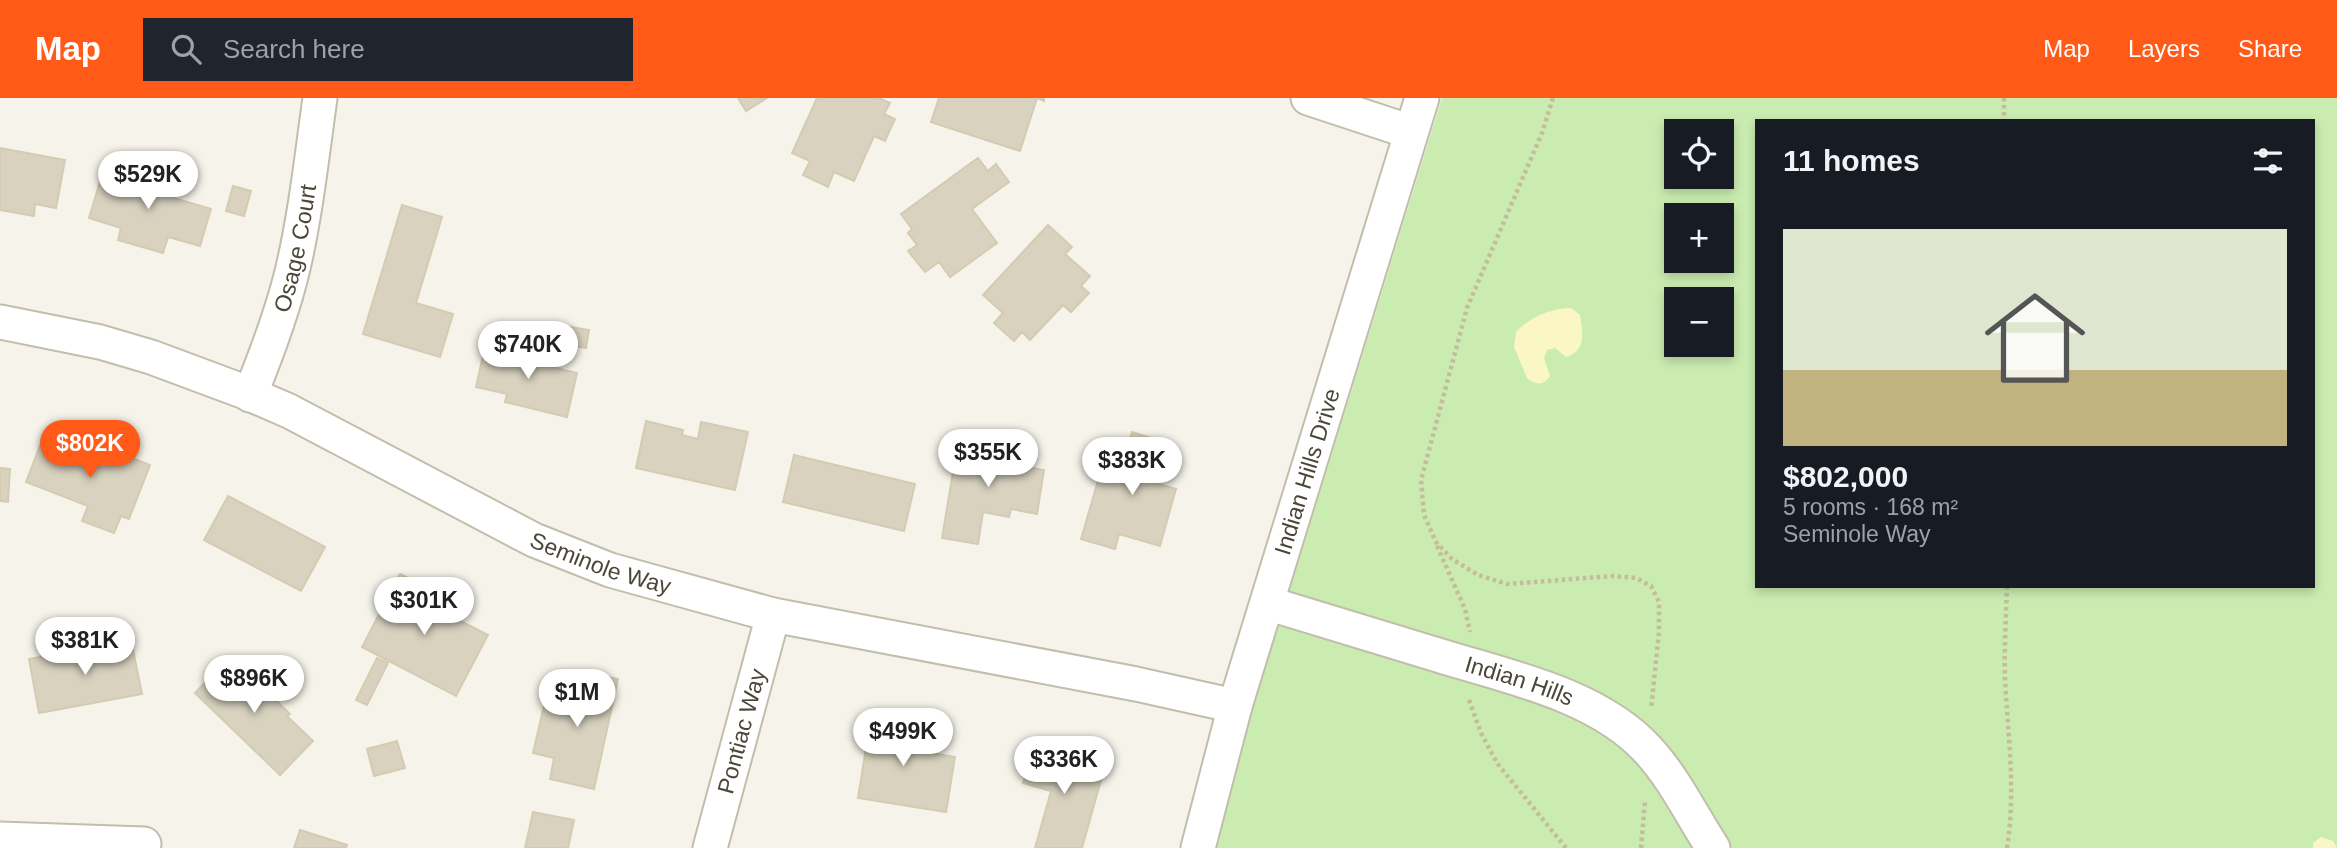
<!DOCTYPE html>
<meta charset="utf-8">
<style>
body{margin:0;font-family:Arial,sans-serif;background:#20242c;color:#f1f3f6;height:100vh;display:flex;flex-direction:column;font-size:26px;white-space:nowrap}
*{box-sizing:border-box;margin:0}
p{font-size:23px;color:#9ea1a6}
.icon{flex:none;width:38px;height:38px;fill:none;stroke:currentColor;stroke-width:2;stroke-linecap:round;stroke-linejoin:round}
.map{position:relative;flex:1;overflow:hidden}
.panel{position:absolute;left:1755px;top:21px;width:560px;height:469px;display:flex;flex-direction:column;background:#171b24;border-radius:0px;box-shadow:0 4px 10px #0003}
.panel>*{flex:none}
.controls{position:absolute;left:1664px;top:21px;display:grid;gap:14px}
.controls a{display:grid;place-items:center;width:70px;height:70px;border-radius:0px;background:#171b24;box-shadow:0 4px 10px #0003;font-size:35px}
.price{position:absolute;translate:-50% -60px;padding:0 16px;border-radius:24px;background:#fff;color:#222;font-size:23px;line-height:46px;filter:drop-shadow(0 2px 4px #0008)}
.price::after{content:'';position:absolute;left:50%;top:42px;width:21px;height:16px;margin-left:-10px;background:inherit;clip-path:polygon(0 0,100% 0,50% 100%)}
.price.selected{background:#ff5a18;color:#fff}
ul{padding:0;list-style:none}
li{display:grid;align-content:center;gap:14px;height:371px;padding:0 28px}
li+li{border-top:2px solid #363941}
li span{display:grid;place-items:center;height:217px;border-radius:0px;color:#555}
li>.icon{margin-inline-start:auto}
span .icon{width:126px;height:126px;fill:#fffc;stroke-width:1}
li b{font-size:30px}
h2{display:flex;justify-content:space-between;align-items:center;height:84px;padding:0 28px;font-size:30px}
header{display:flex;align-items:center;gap:42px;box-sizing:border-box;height:98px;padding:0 35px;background:#ff5a18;color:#fff}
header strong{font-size:33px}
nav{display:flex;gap:38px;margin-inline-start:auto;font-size:24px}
.search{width:490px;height:63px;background:#20242c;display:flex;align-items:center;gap:18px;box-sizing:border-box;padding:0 24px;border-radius:0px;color:#9ea1a6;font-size:26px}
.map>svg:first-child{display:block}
</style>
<header>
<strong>Map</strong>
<div class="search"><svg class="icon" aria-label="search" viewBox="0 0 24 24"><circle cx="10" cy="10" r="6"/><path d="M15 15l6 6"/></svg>Search here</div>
<nav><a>Map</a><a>Layers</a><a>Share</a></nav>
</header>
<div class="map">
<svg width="2337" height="750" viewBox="0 0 2337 750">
<rect width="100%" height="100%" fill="#f6f4ea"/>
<path fill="#caecb1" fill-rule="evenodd" d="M1442,0H2337V750H1210ZM1757,23H2314V488H1757ZM1676,33H1722V79H1676ZM1676,117H1722V163H1676ZM1676,201H1722V247H1676Z"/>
<path fill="#fbf7c5" d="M1571,210L1580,217C1583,234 1586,254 1566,259L1555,250L1547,252L1544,260L1550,278C1544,288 1535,287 1527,280L1514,249L1516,234C1529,220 1551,210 1571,210Z
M2321,739L2333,743L2337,750H2313V745Z"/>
<path fill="#d8d2bf" stroke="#d4cbb2" stroke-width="2" d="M738,0H767L746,13Z
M817,0H879L890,5L884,16L895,21L885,43L874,38L854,83L834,74L828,89L803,77L810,63L792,55Z
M939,0H1044V3L1037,0L1020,53L931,24Z
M0,50L65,62L56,110L35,106L34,118L0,112Z
M978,60L988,73L996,66L1009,84L972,111L997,145L950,179L939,164L925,174L908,153L917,147L908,135L912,131L901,116Z
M132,64L167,74L160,96L211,111L200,148L168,139L163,155L118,142L121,130L89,120L101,80L125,86Z
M233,88L251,93L244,118L226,113Z
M402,107L442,119L416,205L453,216L440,259L363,236Z
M1048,127L1072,149L1065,156L1090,178L1081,188L1089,195L1071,214L1063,207L1030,242L1022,234L1014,243L994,225L1003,215L983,197Z
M560,227L589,232L586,250L557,245Z
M517,250L550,258L548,268L577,275L567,319L505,304L507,296L476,289L484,253L515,260Z
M646,323L683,332L682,337L698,341L701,324L748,334L735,392L636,370Z
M1132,334L1170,346L1159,386L1176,391L1160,448L1119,436L1115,451L1081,441L1102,369L1121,375Z
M45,335L106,358L109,351L150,367L129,421L121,418L114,435L82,423L88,408L26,384Z
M979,335L1011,341L1007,366L1044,372L1037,416L1011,411L1009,419L983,414L978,446L942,440L956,356L975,359Z
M794,357L915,386L904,433L783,404Z
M0,370L10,371L8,404L0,403Z
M228,398L325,449L301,493L204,442Z
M400,476L438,495L431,508L488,537L456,598L362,549Z
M131,542L142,596L39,615L29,561Z
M231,558L290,616L287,618L313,643L280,677L195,595Z
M377,560L388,565L367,607L356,602Z
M574,572L618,581L594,691L550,681L554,660L533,655L547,595L567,600Z
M872,612L910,618L904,656L913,657V652L955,659L946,714L858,700Z
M397,643L405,670L374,678L367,651Z
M1034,647L1105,668L1082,750H1035L1051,693L1023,685Z
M533,714L574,722L568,750H525Z
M300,732L347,747L346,750H294Z"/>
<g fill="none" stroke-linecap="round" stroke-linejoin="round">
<defs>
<g id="street">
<path d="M1308,0L1411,34"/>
<path id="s1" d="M0,224L100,244L151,259L245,294L289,313L534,442L610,472L773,517L1136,586L1235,608"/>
<path id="s2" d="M250,297C267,255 283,213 293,170C306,114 312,57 320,0"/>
<path id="s3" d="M1267,505C1325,523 1383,540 1441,558C1509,579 1598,597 1648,652C1674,680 1692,718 1713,750"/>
<path d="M0,741L144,746"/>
<path id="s4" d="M710,750L773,517"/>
<path id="s5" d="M1198,750L1235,608L1422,0"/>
</g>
</defs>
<use href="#street" stroke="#c2beac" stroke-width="37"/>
<path stroke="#c5bc9c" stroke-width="4.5" stroke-dasharray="3.5 3.5" stroke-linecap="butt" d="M1553,0L1542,35L1467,210L1421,382L1424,417L1436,444L1452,461L1478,477L1507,486L1613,478L1636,480L1651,488L1659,504V534L1651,611
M2004,0V23
M1437,448L1465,511L1470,534
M2007,488C2006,519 2004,550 2005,581C2008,638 2016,693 2007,750
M1469,602L1481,635L1497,665L1566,750
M1641,750L1645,703"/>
<use href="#street" stroke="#fff" stroke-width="33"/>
</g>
<g text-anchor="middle" stroke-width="6" stroke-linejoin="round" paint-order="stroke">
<g font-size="23" fill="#4b4638" stroke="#fff">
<text dy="8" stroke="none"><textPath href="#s2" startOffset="154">Osage Court</textPath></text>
<text dy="8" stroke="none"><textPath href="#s5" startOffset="392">Indian Hills Drive</textPath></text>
<text dy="8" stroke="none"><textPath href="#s1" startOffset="651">Seminole Way</textPath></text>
<text dy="8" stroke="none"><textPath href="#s3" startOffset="264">Indian Hills</textPath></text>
<text dy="8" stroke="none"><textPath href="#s4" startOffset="121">Pontiac Way</textPath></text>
</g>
</g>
</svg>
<div class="controls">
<a><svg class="icon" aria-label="locate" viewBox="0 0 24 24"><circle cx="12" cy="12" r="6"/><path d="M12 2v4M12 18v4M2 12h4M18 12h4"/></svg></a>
<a>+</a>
<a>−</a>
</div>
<b class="price" style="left:148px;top:113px">$529K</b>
<b class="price" style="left:528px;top:283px">$740K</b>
<b class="price selected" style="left:90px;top:382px">$802K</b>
<b class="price" style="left:988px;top:391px">$355K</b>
<b class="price" style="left:1132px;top:399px">$383K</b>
<b class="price" style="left:424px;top:539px">$301K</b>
<b class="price" style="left:85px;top:579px">$381K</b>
<b class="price" style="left:254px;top:617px">$896K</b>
<b class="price" style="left:577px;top:631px">$1M</b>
<b class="price" style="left:903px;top:670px">$499K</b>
<b class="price" style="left:1064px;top:698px">$336K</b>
<section class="panel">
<h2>11 homes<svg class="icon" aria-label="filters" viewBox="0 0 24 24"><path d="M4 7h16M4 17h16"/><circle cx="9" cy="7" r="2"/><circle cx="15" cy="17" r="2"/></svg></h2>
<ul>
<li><span style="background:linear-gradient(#dfe7d0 65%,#c2b280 0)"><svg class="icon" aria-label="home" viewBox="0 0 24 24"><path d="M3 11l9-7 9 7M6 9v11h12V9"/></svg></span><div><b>$802,000</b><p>5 rooms · 168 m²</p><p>Seminole Way</p></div></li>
</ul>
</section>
</div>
